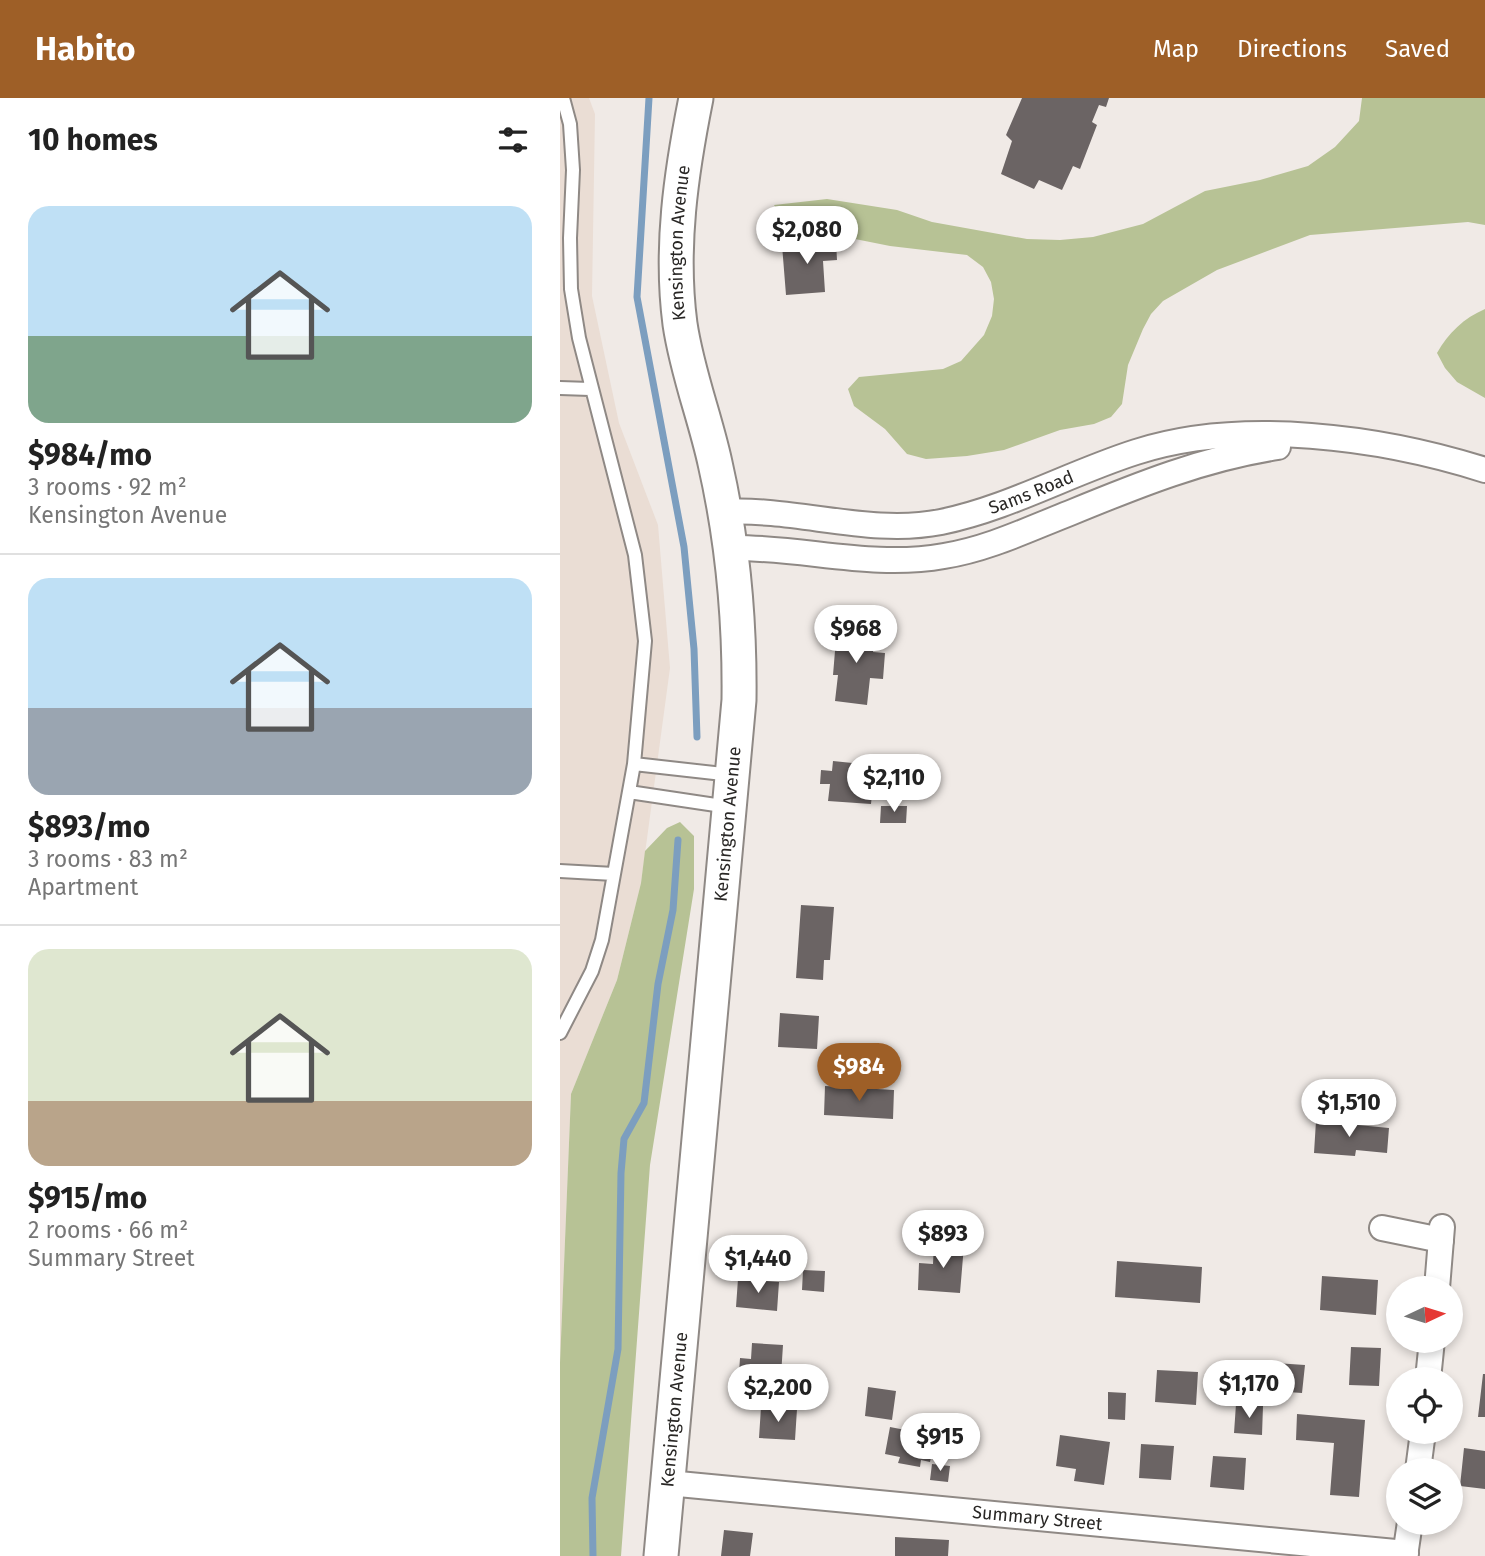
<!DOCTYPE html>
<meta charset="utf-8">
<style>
body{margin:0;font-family:"Fira Sans",sans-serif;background:#f6f6f6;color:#222;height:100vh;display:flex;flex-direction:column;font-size:26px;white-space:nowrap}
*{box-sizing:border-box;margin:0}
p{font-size:23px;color:#767676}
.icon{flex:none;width:38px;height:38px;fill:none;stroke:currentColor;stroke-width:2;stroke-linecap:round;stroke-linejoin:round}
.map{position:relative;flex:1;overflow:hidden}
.panel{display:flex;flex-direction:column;background:#fff;width:560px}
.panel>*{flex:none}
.needle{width:46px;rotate:86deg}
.controls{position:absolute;left:826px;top:1178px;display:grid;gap:14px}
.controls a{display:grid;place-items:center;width:77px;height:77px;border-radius:50%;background:#fff;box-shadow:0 4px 10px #0003;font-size:35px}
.price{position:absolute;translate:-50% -60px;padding:0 16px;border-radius:24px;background:#fff;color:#222;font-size:23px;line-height:46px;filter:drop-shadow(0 2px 4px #0008)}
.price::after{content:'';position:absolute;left:50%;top:42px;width:21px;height:16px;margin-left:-10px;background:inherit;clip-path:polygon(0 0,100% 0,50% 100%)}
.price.current{background:#9e5f27;color:#fff}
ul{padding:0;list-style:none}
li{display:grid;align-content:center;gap:14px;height:371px;padding:0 28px}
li+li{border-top:2px solid #e0e0e0}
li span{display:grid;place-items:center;height:217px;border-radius:21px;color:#555}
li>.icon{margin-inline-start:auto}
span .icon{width:126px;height:126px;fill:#fffc;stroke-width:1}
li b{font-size:30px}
h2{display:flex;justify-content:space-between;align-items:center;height:84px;padding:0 28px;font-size:30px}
header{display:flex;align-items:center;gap:42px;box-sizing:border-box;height:98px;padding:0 35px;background:#9e5f27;color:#fff}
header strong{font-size:33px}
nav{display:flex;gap:38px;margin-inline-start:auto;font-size:24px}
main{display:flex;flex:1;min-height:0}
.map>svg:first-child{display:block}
</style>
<header>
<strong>Habito</strong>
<nav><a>Map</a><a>Directions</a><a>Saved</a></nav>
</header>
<main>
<section class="panel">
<h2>10 homes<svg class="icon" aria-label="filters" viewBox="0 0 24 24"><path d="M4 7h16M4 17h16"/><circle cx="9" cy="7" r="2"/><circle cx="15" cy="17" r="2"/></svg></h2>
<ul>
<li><span style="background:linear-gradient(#bfe0f5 60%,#7fa58c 0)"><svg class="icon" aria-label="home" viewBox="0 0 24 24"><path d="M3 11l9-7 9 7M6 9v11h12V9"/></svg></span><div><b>$984/mo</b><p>3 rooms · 92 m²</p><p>Kensington Avenue</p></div></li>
<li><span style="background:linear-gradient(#bfe0f5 60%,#9aa5b1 0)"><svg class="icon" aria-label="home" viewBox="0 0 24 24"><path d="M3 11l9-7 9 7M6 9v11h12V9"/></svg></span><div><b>$893/mo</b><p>3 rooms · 83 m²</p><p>Apartment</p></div></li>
<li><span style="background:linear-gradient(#dfe7d0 70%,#b9a48a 0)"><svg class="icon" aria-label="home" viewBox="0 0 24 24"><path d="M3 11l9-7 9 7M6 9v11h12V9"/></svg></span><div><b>$915/mo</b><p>2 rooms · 66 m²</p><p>Summary Street</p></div></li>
</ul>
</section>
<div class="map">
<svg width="925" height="1458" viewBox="0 0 925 1458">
<rect width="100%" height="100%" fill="#f0eae6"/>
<path fill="#eaddd4" d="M0,0H29L35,16L32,198L59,325L98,427L110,570L81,785L57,882L11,996L0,1265Z"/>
<path fill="#b7c295" d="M802,0H925V127L908,124L750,137L657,172L603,203L591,216L583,231L568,267L562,306L551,319L534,326L500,332L444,352L407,358L366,361L347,356L325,331L294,308L288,291L299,279L383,271L401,263L424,237L432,218L434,201L431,184L423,169L407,157L330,148L255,133L222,121L214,107L267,101L337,112L372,124L467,141L500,142L533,139L583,126L645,93L700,82L748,68L775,49L799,23Z
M925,211V300L897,284L885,270L877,255C888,235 904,220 925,211Z
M120,724L134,738V791L90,1067L61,1458H0V1265L11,996L57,882L81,785L85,753L107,730Z"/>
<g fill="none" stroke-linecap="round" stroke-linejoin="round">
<path stroke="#7c9ebf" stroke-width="7" d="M89,0L77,199L124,449L134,551L137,639
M33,1458L32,1400L58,1251L61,1075L64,1041L84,1005L98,886L113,812L118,742"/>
</g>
<path fill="#6b6464" d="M462,0H549L546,9L539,7L532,24L537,27L520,71L513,68L502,92L479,82L474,91L441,76L452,43L446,37Z
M276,143L277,162L263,163L265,194L226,197L222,147Z
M277,529L315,533L313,554L325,555L323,581L310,580L307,607L275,603L278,577H273Z
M273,663L302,666L301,685L313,686L311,706L268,703L270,686H260L261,672L272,673Z
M321,708H347L346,725H320Z
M241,807L274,809L270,862H264L263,882L236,880Z
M220,915L259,918L257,951L218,949Z
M265,988L334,992L333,1021L264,1017Z
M756,1023L829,1030L827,1055L796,1052L795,1058L754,1055Z
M374,1145L404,1147L400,1195L358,1192L359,1165L373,1166Z
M557,1163L642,1169L640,1205L555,1199Z
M243,1172L265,1173L264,1194L242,1192Z
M762,1178L818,1182L816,1217L760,1212Z
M178,1181L219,1184L217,1213L176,1209Z
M192,1245L223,1247L220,1293L178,1290L180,1260L191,1261Z
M791,1249L821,1250L819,1288L789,1287Z
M715,1265L745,1267L742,1295L713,1293Z
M597,1272L638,1274L636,1307L595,1304Z
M923,1276H925V1319H918Z
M308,1289L336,1293L332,1322L305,1318Z
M548,1294L566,1295L565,1322L548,1321Z
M676,1306L703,1308L702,1337L674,1335Z
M201,1309L237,1311L235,1342L199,1340Z
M737,1316L805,1322L799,1399L770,1397L774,1345L736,1342Z
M330,1329L366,1336L364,1349L373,1351L370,1364L361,1362L360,1369L338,1365L340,1359L325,1356Z
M500,1337L550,1344L544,1387L514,1383L516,1371L496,1368Z
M581,1346L614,1348L611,1382L579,1380Z
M904,1350L925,1353V1391L900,1388Z
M653,1358L686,1360L684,1392L650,1389Z
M372,1366L390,1368L388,1384L370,1382Z
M164,1432L193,1435L190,1458H161Z
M335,1439L389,1442L388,1458H335Z"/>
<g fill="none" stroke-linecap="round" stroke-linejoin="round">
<defs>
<path id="service" d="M0,290L30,291
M74,666L172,677
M69,694L169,709
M0,773L54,776
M0,935L32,873L42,842L74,666L85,543L75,457L19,240L11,191L10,140L13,72L10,26L3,0"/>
<g id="minor">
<path id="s1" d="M165,414C237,410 310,438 381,424C449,410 510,375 576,354C681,320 821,339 925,372"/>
<path d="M171,450C244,449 311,471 384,458C428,451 469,431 510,415C578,387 645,360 718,349"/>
<path d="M822,1130L881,1142"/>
<path d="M877,1190L882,1129"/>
<path d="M868,1281L872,1242"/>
<path d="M858,1372L863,1334"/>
<path id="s2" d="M108,1385L846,1455"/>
<path d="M845,1458L850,1424"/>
</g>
<g id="secondary">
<path id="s3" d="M101,1458L179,602C180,522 173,444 155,365C145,319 127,274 120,226C110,150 121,75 136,0"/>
</g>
</defs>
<use href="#service" stroke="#8f8985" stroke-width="16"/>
<use href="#minor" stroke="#8f8985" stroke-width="28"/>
<use href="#secondary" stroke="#8f8985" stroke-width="37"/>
<use href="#service" stroke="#fff" stroke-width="12"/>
<use href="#minor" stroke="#fff" stroke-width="24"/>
<use href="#secondary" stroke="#fff" stroke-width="33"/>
</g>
<g text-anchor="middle" stroke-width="7" stroke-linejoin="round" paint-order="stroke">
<g font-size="18" fill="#292725" stroke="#f0eae6">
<text dy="6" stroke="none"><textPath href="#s3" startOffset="1323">Kensington Avenue</textPath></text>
<text dy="6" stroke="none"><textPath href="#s1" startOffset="312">Sams Road</textPath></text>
<text dy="6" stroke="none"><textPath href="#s3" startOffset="735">Kensington Avenue</textPath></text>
<text dy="6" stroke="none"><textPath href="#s3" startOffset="147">Kensington Avenue</textPath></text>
<text dy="6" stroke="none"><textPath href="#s2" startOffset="371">Summary Street</textPath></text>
</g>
</g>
</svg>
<div class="controls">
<a><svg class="needle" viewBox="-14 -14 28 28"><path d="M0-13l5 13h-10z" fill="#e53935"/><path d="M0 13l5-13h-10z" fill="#767676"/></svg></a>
<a><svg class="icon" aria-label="locate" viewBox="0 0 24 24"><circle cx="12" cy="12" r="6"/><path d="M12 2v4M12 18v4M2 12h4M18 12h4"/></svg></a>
<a><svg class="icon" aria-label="layers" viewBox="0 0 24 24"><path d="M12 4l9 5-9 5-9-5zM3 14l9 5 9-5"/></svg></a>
</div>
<b class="price" style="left:247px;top:168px">$2,080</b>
<b class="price" style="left:296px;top:567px">$968</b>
<b class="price" style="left:334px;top:716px">$2,110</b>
<b class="price current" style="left:299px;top:1005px">$984</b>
<b class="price" style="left:789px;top:1041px">$1,510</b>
<b class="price" style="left:383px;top:1172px">$893</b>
<b class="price" style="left:198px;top:1197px">$1,440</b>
<b class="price" style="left:689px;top:1322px">$1,170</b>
<b class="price" style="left:218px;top:1326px">$2,200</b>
<b class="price" style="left:380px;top:1375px">$915</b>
</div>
</main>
